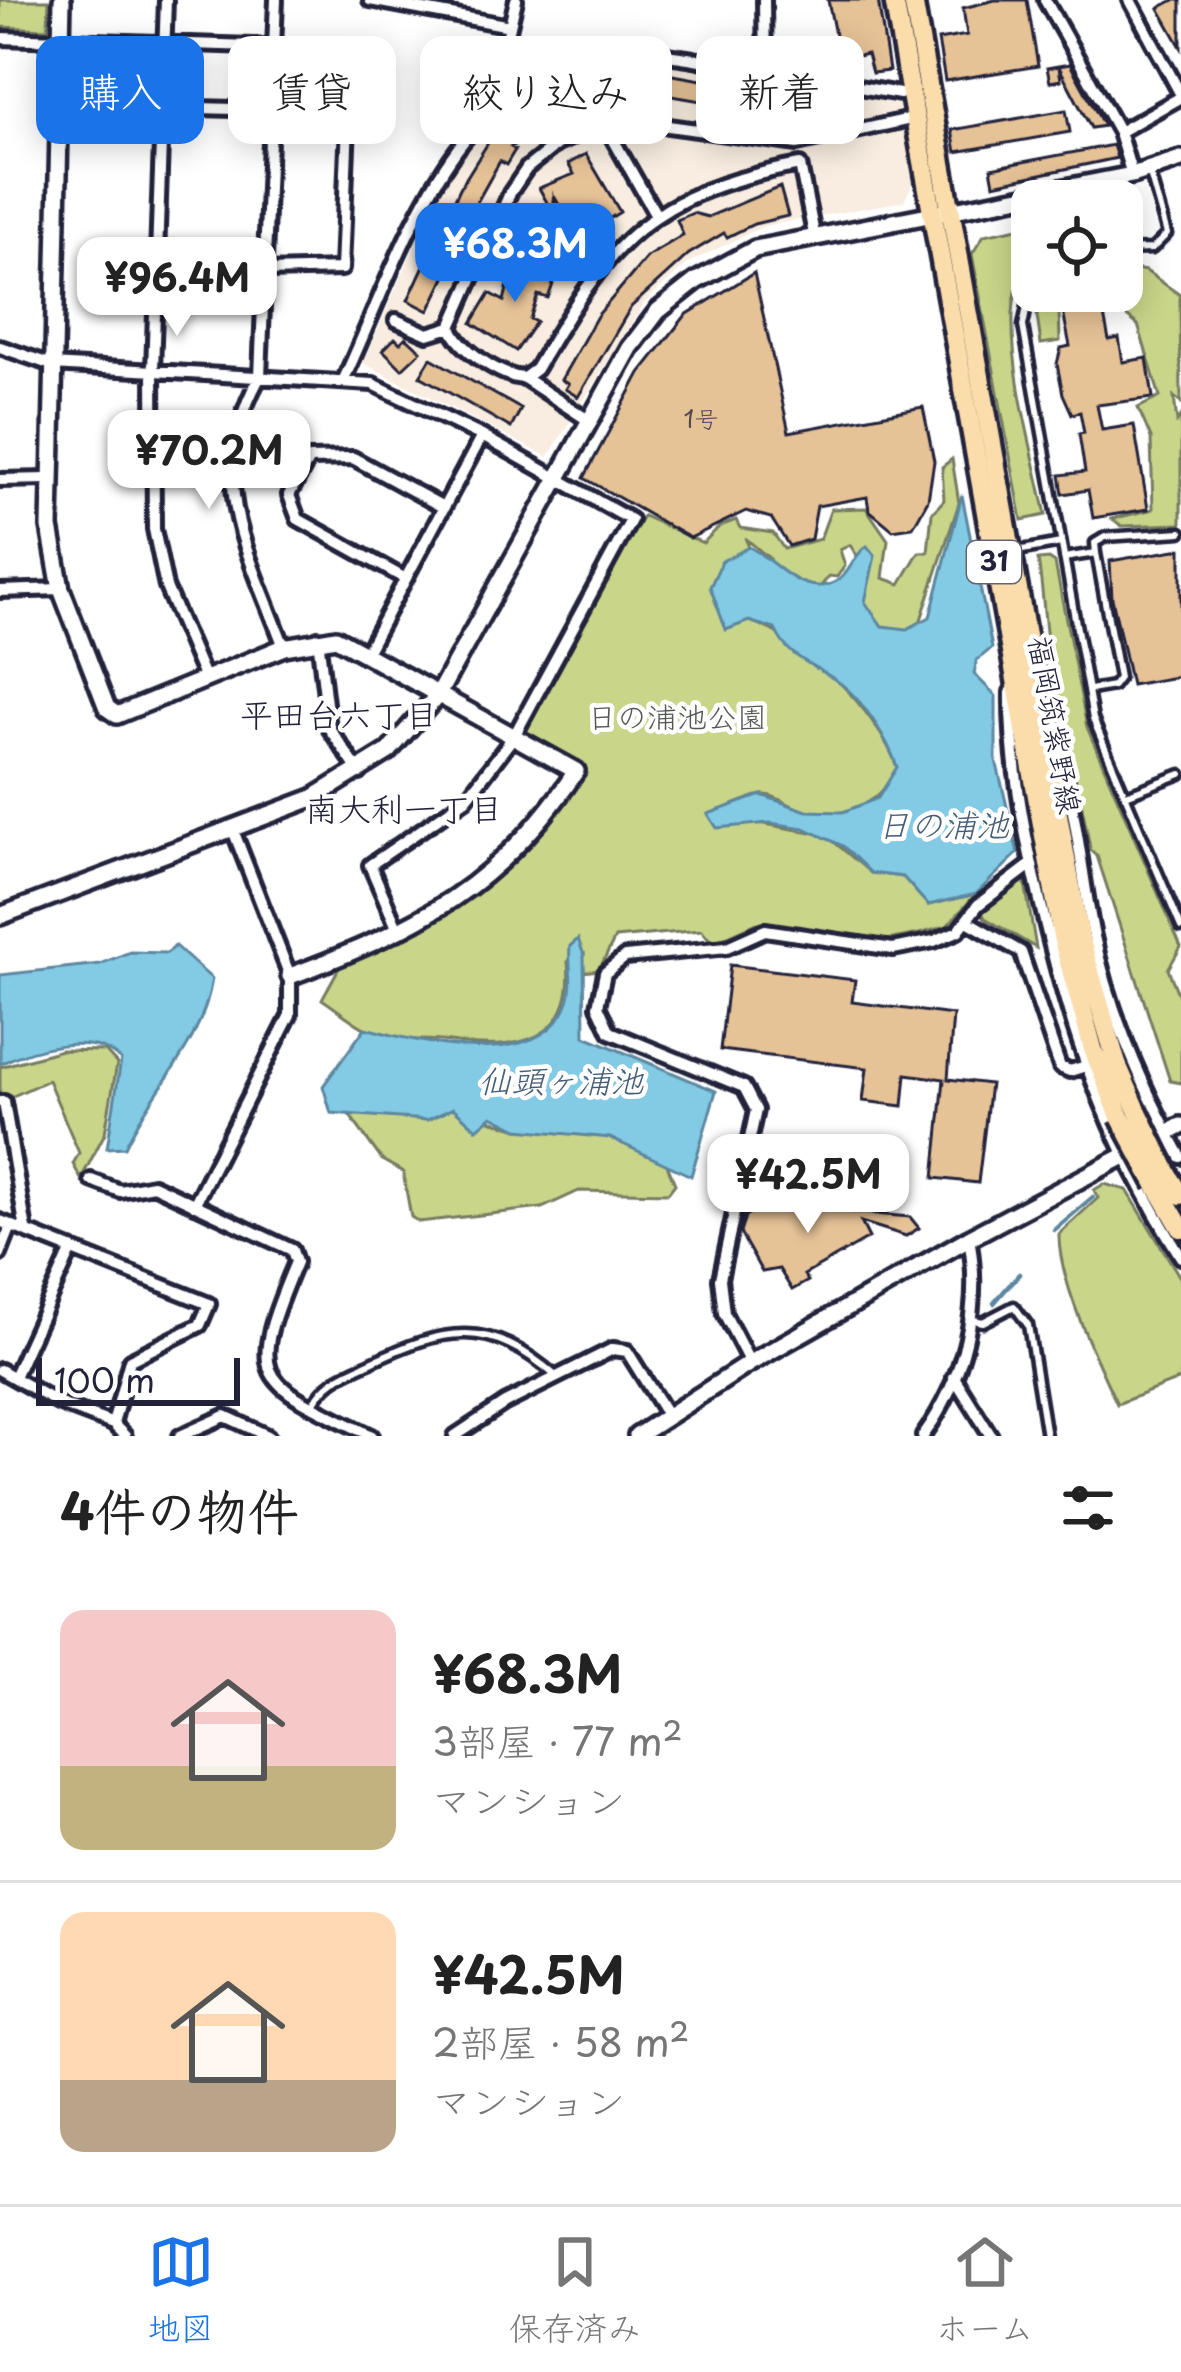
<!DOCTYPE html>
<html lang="ja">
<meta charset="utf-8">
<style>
body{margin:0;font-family:"Playpen Sans","Klee One",sans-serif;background:#f6f6f6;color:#222;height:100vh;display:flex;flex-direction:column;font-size:45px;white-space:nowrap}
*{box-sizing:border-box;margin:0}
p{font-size:39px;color:#767676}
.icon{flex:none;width:66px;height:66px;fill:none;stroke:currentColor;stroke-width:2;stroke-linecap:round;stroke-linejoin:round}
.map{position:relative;height:1436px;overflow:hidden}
.details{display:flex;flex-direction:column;background:#fff;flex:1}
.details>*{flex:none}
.guide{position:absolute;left:36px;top:36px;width:1110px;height:108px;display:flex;gap:24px}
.buttons{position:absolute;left:1011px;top:180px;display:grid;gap:24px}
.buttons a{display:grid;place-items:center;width:132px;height:132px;border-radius:24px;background:#fff;box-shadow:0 6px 30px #0003;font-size:60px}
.scale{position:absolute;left:36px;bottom:30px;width:204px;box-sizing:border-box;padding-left:12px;border:6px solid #22223b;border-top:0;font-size:33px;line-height:42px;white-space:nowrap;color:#22223b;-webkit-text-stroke:9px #fff;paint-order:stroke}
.price{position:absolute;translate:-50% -102px;padding:0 27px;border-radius:24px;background:#fff;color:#222;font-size:39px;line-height:78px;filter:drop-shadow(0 3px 6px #0008)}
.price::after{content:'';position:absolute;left:50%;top:72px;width:36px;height:27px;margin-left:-18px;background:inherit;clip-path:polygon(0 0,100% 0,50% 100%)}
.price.selected{background:#1a73e8;color:#fff}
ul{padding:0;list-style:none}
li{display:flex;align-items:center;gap:36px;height:300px;padding:0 60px}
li+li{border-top:3px solid #e0e0e0}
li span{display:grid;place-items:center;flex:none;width:336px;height:240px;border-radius:24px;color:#555}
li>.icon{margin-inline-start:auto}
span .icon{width:144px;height:144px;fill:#fffc;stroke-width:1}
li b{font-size:51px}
h2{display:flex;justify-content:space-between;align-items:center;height:144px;padding:0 60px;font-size:51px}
.tag{padding:0 42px;border-radius:24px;background:#fff;box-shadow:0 6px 30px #0003;font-size:42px;line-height:108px}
.tag.selected{background:#1a73e8;color:#fff}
.tab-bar{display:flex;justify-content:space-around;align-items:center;height:168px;border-top:3px solid #e0e0e0;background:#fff;font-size:33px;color:#767676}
.tab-bar a{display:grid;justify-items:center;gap:6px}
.tab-bar .selected{color:#1a73e8}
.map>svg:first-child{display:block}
</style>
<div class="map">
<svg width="1181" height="1436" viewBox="0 0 1181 1436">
<rect width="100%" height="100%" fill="#fff"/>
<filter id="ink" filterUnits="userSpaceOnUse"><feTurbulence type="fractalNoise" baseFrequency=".00833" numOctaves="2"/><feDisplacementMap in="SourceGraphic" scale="24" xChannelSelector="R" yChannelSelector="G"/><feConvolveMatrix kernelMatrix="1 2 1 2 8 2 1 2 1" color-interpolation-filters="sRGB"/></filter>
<g filter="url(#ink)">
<path fill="#f8ede0" d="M628,57L900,98L913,183L904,201L764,226L690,262L646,301L548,457L363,363L451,164L486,118L524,86L582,64Z"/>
<path fill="#c9d589" stroke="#767c62" stroke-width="3" d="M0,0H49L48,29L0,27Z
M1032,225C1032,259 1014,280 1013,313C1011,380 1033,450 1046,515L1022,520L972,254L984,235Z
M1122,267L1146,271L1180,295L1181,403L1174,397L1177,422L1181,416V524L1122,526L1112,519L1153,509L1151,438L1138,408L1160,397L1138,325L1102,297L1059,309L1060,341L1041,344L1037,316L1043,291H1122Z
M952,459L959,503L918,629L889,632L861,617L864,567L850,545L840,550L845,566L837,577L829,576L814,595L763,564L770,559L745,538L749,547L722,562L749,621C805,638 878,712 897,767C881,807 838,823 797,808C788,804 771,793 761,795C750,797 724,810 709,814L826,835L871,873L903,877L928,905L976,894L947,926L919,934L887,940L757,923L712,943L702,930L615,938L599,970L582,972L584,954L568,962C576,1043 515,1052 450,1042C417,1037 405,1045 368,1030C352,1022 337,1009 322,999L340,966L463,904L505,870L549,826L586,770L525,733L643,516L703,543L720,526L736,520L740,528L773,533L784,549L820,539L831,509L866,508L888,540L883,578L900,584L919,552H928L932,513L944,500L942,467Z
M1049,559L1055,563L1087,727L1181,947L1168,969L1181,1001V1083L1170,1081L1097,856L1090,849C1082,796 1067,748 1055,695C1045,650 1045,601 1038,560Z
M1024,877L1036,948L985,918L980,909Z
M61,1050L105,1051L117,1064L105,1133L81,1179L73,1164L79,1153L48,1080L13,1096H0V1067Z
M453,1108L518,1129L578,1130L610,1138L665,1160L675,1184L668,1193L579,1191L542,1208L419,1222L411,1217L403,1172L382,1160L348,1113L427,1120Z
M1104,1184L1127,1190L1181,1279V1379L1117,1404C1097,1362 1058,1279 1059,1234L1098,1198L1094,1190Z"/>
<path fill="#83cae4" stroke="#5c87a0" stroke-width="3" d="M962,495L992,648L977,660L974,674L996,696V760L1018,853L976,894L928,905L903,877L871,873L843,846L804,828L770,823L717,828L708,814L761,795L807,811L843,812L878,798L897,767C888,740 867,707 846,688C820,665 789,662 775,629L749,621L726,630L710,587L722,561L749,547C774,558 800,599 835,582C850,575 853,555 867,546L875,556L865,602L882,626L907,629L930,617Z
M578,939L584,955L585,1036L716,1091L691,1176L610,1138L518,1129L492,1116L477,1129L453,1108L427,1120L331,1113L323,1086L365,1028C418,1042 543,1075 568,1001C574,984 568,964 570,946Z
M175,946L212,979C201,1048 153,1087 125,1147L107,1148L121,1060C92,1031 32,1048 0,1064V975L100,964L130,952L167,953Z"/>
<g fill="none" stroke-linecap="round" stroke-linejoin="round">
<path stroke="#5c87a0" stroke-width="4.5" d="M1054,1230L1093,1197
M994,1303L1019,1274"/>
</g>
<path fill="#e6c297" stroke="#22223b" stroke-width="3" d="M828,0H878L889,71L872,73L867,54L840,60Z
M995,0H1027L1038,66L945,81L938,40L967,35L963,8Z
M1174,0H1181V47L1159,8Z
M1070,64L1104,126L1091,128L1059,67L1061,80L1050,82L1047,68Z
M616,72H656L799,97L795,117L643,91L609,94L605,104L561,112L511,147L515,150L506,165L500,161L462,229L467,232L429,311L408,300L460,188L499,125L566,88Z
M1066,110L1070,132L956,152L952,130Z
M1113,145L1117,158L994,184L991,168Z
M586,154L620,212L578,238L554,196V215L539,188L574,174L568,164Z
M780,187L788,216L754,224L727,237L724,233L689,254L631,307L578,397L565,389L568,384L561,380L597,316L647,257L683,235L677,220L693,213L708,217Z
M514,260L556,276L548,298L538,295L530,319L536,322L516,351L472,323L490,293L504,301Z
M754,273L789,432L923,407L934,461L928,500L913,527L893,530L869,510L867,497L817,506L811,539L789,546L771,518L746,511L690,538L584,478L640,373L686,315Z
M1101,300L1109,340L1119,338L1123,362L1147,358L1153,398L1097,405L1102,430L1134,425L1148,509L1093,518L1088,490L1063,494L1060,475L1085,472L1079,434L1084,433L1080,412L1072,414L1063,394L1057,364L1061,348L1070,346L1062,307Z
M406,337L421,351L402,369L383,350L395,338L400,343Z
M431,358L521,409L511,428L420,376Z
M1181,549V676L1131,685L1112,598L1110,561Z
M730,965L855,980L852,1002L953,1015L948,1079L990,1084L978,1183L934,1178L944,1079L906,1074L903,1106L863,1101L867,1068L720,1050Z
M775,1197L840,1211L910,1217L919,1228L906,1236L861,1222L869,1238L804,1275L808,1281L792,1290L779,1269L762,1272L740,1233L745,1216Z"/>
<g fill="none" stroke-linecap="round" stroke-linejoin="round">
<defs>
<path id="lane" d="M1122,250L1152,249L1167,234L1150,174
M1032,282L1023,326L1093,719L1181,927
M1017,551L1061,543
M1096,553L1095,543L1105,537L1181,532
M1064,558L1096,553L1119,678L1113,686L1090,690
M1126,795L1181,774
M974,1320L983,1322L1014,1306L1028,1325L1046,1436
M312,1406C326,1381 342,1375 369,1363C444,1327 489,1317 557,1377"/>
<path id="street" d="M166,0L153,370L154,529L166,587L205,679
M276,0L260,376C203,480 247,547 284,647
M370,0L510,26
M516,0L503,56L520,85
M1045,0L1119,132L1132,175
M1130,0L1181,95
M0,38L351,49L342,269L267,271
M772,72L900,94
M163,107L272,110
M604,123L656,215
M1119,132L1181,97
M814,234L800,165C649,193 610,241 536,369L524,378C501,377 459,349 451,327L510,193L527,168L557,144L604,123L640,122L797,144L915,118
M396,320L428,334L451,327
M0,347L52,365L373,384L482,436L631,520L514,736L466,799L370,865L399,932
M524,378L588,420
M344,379C404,250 455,57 628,53C673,52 721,65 765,73L764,0
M0,480L48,479
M404,578L298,519L289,495L309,459L353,458L443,507
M0,591L61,589
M318,638L329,728L360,773
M367,651L482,436
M1011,692C1010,758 1023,827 1038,892C1070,1033 1104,1133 1181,1257
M1051,733C1076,795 1080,866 1093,932C1109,1010 1143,1089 1181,1157
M967,921L1021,952L1060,1067L1070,1071L1086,1066
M0,1102H4L26,1230
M91,1180L120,1191L153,1185L292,1250L296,1262C244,1385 259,1380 372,1436
M194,1205L290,1015V976L233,830
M0,1221L209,1304L200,1325L130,1360L113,1424
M0,1254L11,1226
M750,1363L724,1313L720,1279L756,1110L744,1087L610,1032L598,1006L605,973L625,957L727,947L765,930L893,949L934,941L958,931L978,905L1032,864
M0,1370L60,1404L113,1424L125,1436
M14,1377L72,1249
M954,1377L991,1436
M180,1436L225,1416L268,1436
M455,1436L505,1403L613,1349L627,1351L667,1415
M923,1436C964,1379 982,1306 969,1238"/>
<path id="secondary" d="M62,0L50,527L61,589L107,708L117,715L284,647L336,638L576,771C500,887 416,929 290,976
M0,916L313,798L389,751L437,696L630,348L658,311L696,281L755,249L1132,175L1181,159
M637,1436L750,1363L969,1238L1181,1126"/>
<path id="primary" d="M894,0L1062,936L1093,1049L1120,1117
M913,0L1080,938L1117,1064L1137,1110
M1169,1176L1181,1195
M1156,1185L1181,1228"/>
</defs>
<use href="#lane" stroke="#22223b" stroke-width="15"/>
<use href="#street" stroke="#22223b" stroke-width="20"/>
<use href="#secondary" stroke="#22223b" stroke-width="24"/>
<use href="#primary" stroke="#22223b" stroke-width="27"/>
<use href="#lane" stroke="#fff" stroke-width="6"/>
<use href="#street" stroke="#fff" stroke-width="10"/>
<use href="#secondary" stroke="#fff" stroke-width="15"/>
<use href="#primary" stroke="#fbddab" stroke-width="18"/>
<defs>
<path id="primary-bridge" d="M1137,1110L1169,1176
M1120,1117L1156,1185"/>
</defs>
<use href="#primary-bridge" stroke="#22223b" stroke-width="27" stroke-linecap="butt"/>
<use href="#primary-bridge" stroke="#fbddab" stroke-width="18"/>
</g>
</g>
<g text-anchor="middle" stroke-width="9" stroke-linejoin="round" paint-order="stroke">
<g font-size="24" fill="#534a52">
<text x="701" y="428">1号</text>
</g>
<rect fill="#fff" stroke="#646476" stroke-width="3" x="967" y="541" width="54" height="42" rx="9"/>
<g font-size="27" font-weight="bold" fill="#22223b">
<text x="994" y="571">31</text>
</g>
<g font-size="30" fill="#545852" stroke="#fff">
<text x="677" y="728">日の浦池公園</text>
</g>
<g font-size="30" fill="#22223b" stroke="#fff">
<text transform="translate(1054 725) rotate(80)" y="10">福岡筑紫野線</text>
</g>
<g font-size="33" fill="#22223b" stroke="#fff">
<text x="339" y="727">平田台六丁目</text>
<text x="404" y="821">南大利一丁目</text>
</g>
<g font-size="33" font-style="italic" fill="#445d76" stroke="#fff">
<text x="943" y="837">日の浦池</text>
<text x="561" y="1093">仙頭ヶ浦池</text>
</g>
</g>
</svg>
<div class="buttons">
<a><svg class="icon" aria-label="locate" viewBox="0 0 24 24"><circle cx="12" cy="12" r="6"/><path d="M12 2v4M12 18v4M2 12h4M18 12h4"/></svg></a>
</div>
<div class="scale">100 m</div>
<b class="price selected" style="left:515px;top:305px">¥68.3M</b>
<b class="price" style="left:177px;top:339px">¥96.4M</b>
<b class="price" style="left:209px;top:512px">¥70.2M</b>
<b class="price" style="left:808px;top:1236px">¥42.5M</b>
<div class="guide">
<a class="tag selected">購入</a>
<a class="tag">賃貸</a>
<a class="tag">絞り込み</a>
<a class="tag">新着</a>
</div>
</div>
<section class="details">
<h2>4件の物件<svg class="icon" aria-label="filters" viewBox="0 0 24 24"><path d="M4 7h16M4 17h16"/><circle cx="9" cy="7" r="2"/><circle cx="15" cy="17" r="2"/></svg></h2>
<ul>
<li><span style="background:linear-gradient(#f6c9c9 65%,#c2b280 0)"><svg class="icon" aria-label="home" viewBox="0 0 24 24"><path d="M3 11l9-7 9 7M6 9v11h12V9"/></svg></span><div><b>¥68.3M</b><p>3部屋 · 77 m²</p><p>マンション</p></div></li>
<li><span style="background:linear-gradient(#ffd9b3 70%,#b9a48a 0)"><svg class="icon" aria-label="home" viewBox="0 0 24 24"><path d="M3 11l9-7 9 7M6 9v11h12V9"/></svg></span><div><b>¥42.5M</b><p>2部屋 · 58 m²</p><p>マンション</p></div></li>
</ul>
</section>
<nav class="tab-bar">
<a class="selected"><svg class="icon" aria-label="map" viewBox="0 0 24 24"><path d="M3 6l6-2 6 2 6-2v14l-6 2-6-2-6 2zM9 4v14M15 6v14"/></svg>地図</a>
<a><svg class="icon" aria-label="saved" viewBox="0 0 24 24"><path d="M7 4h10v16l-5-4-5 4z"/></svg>保存済み</a>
<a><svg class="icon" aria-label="home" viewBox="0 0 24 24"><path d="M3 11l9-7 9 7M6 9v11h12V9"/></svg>ホーム</a>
</nav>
